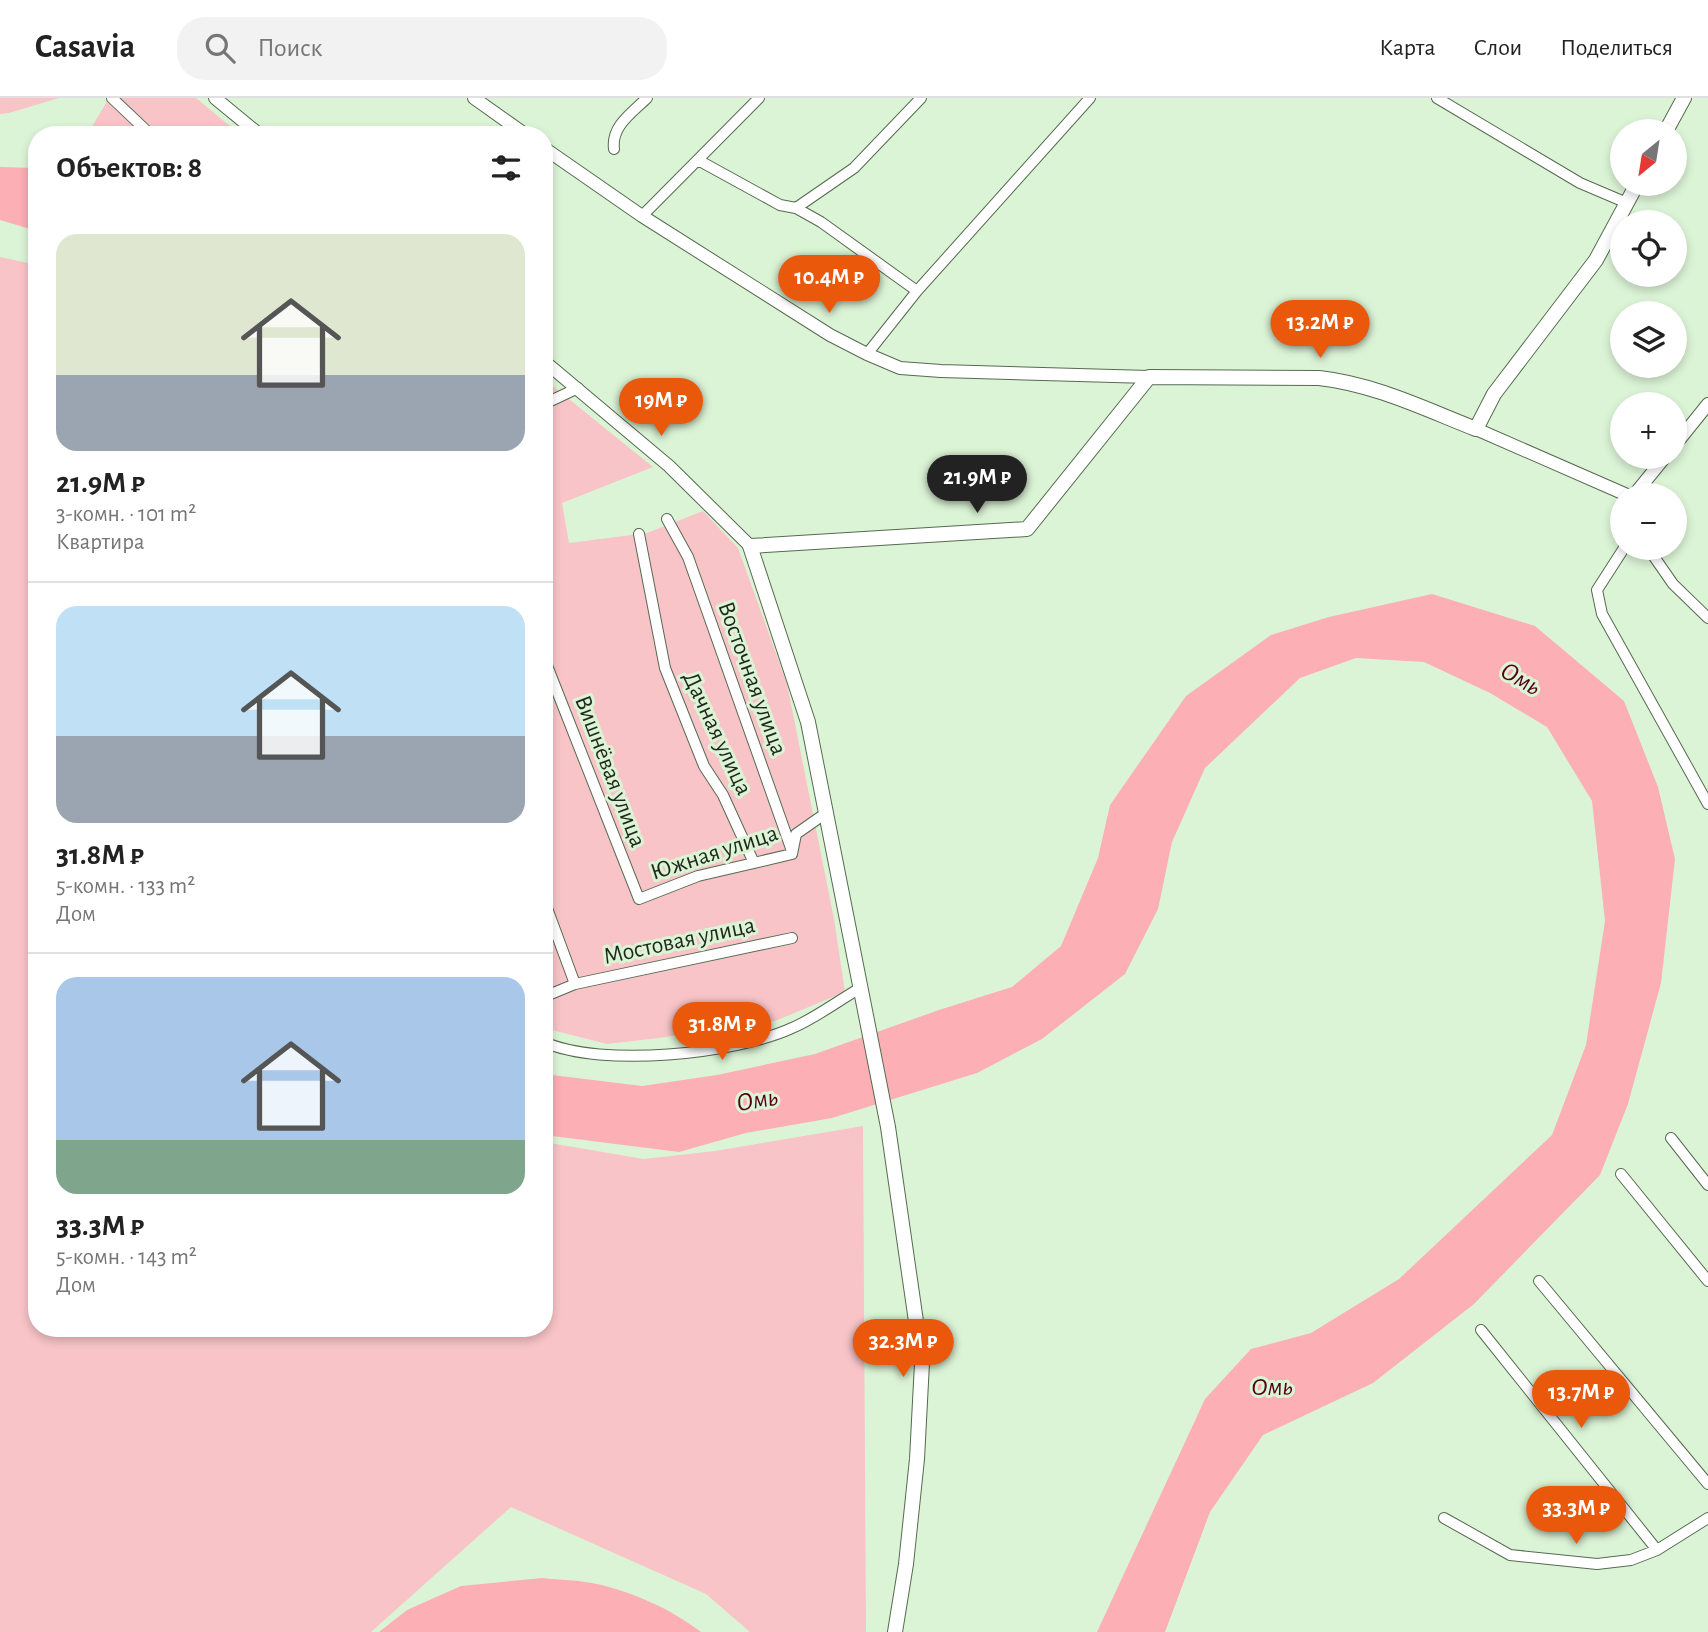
<!DOCTYPE html>
<html lang="ru">
<meta charset="utf-8">
<style>
body{margin:0;font-family:"Alegreya Sans",sans-serif;background:#f2f2f2;color:#222;height:100vh;display:flex;flex-direction:column;font-size:26px;white-space:nowrap}
*{box-sizing:border-box;margin:0}
p{font-size:23px;color:#767676}
.icon{flex:none;width:38px;height:38px;fill:none;stroke:currentColor;stroke-width:2;stroke-linecap:round;stroke-linejoin:round}
.map{position:relative;flex:1;overflow:hidden}
.side{position:absolute;left:28px;top:28px;width:525px;height:1211px;display:flex;flex-direction:column;background:#fff;border-radius:28px;box-shadow:0 4px 10px #0003}
.side>*{flex:none}
.needle{width:46px;rotate:210deg}
.buttons{position:absolute;left:1610px;top:21px;display:grid;gap:14px}
.buttons a{display:grid;place-items:center;width:77px;height:77px;border-radius:50%;background:#fff;box-shadow:0 4px 10px #0003;font-size:35px}
.price{position:absolute;translate:-50% -60px;padding:0 16px;border-radius:24px;background:#ea580c;color:#fff;font-size:23px;line-height:46px;filter:drop-shadow(0 2px 4px #0008)}
.price::after{content:'';position:absolute;left:50%;top:42px;width:21px;height:16px;margin-left:-10px;background:inherit;clip-path:polygon(0 0,100% 0,50% 100%)}
.price.on{background:#222;color:#fff}
ul{padding:0;list-style:none}
li{display:grid;align-content:center;gap:14px;height:371px;padding:0 28px}
li+li{border-top:2px solid #e0e0e0}
li span{display:grid;place-items:center;height:217px;border-radius:21px;color:#555}
li>.icon{margin-inline-start:auto}
span .icon{width:126px;height:126px;fill:#fffc;stroke-width:1}
li b{font-size:30px}
h2{display:flex;justify-content:space-between;align-items:center;height:84px;padding:0 28px;font-size:30px}
header{display:flex;align-items:center;gap:42px;box-sizing:border-box;height:98px;padding:0 35px;background:#fff;border-bottom:2px solid #e0e0e0}
header strong{font-size:33px}
nav{display:flex;gap:38px;margin-inline-start:auto;font-size:24px}
.search{width:490px;height:63px;background:#f2f2f2;display:flex;align-items:center;gap:18px;box-sizing:border-box;padding:0 24px;border-radius:28px;color:#767676;font-size:26px}
.map>svg:first-child{display:block}
</style>
<header>
<strong>Casavia</strong>
<div class="search"><svg class="icon" aria-label="search" viewBox="0 0 24 24"><circle cx="10" cy="10" r="6"/><path d="M15 15l6 6"/></svg>Поиск</div>
<nav><a>Карта</a><a>Слои</a><a>Поделиться</a></nav>
</header>
<div class="map">
<svg width="1708" height="1534" viewBox="0 0 1708 1534">
<rect width="100%" height="100%" fill="#dcf4d6"/>
<path fill="#f8c4c7" d="M0,0H59L9,15L0,16Z
M109,0H196L241,37H87Z
M0,159L37,167V1230H544V1044L644,1061L715,1053L863,1028L866,1534H750L706,1496L511,1409L371,1534H0Z
M544,281L653,369L562,405L569,445L647,435L703,413L738,450L787,586L834,821L845,894L775,923L659,940L607,946L544,930Z"/>
<path fill="#fcafb5" d="M0,69L37,70V133L0,122Z
M1432,496L1535,528L1624,603L1658,689L1675,761L1661,885L1628,1006L1600,1077L1474,1206L1373,1285L1263,1337L1210,1414L1165,1534H1097L1205,1301L1251,1251L1311,1235L1399,1181L1552,1037L1586,947L1605,823L1592,703L1547,629L1490,595L1424,564L1356,560L1300,580L1205,670L1172,744L1158,811L1125,876L1042,941L977,975L832,1020L746,1035L679,1054L544,1037V976L642,988L717,977L815,956L939,912L1012,889L1061,848L1098,760L1110,707L1186,598L1271,537L1329,519Z
M542,1480C560,1482 579,1482 597,1486C633,1494 671,1511 701,1534H379L407,1512L461,1488Z"/>
<g fill="none" stroke-linecap="round" stroke-linejoin="round">
<defs>
<path id="minor" d="M112,0L151,37
M1437,0L1580,85L1627,105
M614,51C611,28 632,15 647,0
M698,62L780,107L796,110L821,124L917,193
M796,110L854,70L921,0
M642,118L759,0
M867,256L917,193L1090,0
M544,306L578,290
M667,421L688,459L792,753
M639,436L665,570L704,668L723,697L754,765
M1624,450L1597,492L1602,516L1708,706
M1648,450L1673,486L1708,520
M544,560L639,801L698,778L792,756L796,736L826,715
M544,802L575,886L546,898L544,901
M575,886L792,840
M544,944C602,970 735,956 792,930C816,920 839,902 862,889
M1671,1040L1708,1087
M1621,1076L1708,1183
M1539,1183L1708,1386
M1481,1232L1657,1452
M1444,1420L1510,1457L1597,1466L1631,1462L1657,1452L1708,1420"/>
<path id="tertiary" d="M215,0L260,37
M474,0L526,37
M544,50L642,118L830,237L867,256L900,270L941,273L1149,279
M544,263L669,368L750,448
M1476,331L1627,397
M1675,347L1708,306
M1634,397L1665,359"/>
<path id="secondary" d="M1666,33L1684,0
M895,1534L906,1466L917,1361L922,1265L888,1029L808,624L750,448L1027,431L1149,279L1319,280C1374,286 1425,311 1476,331L1494,296L1596,162L1637,86"/>
</defs>
<use href="#minor" stroke="#566a50" stroke-width="12"/>
<use href="#tertiary" stroke="#566a50" stroke-width="14"/>
<use href="#secondary" stroke="#566a50" stroke-width="16"/>
<use href="#minor" stroke="#fff" stroke-width="10"/>
<use href="#tertiary" stroke="#fff" stroke-width="12"/>
<use href="#secondary" stroke="#fff" stroke-width="14"/>
</g>
<g text-anchor="middle" stroke-width="6" stroke-linejoin="round" paint-order="stroke">
<g font-size="24" fill="#1f271d" stroke="#dcf4d6">
<text transform="translate(753 580) rotate(70)" y="8">Восточная улица</text>
<text transform="translate(718 635) rotate(65)" y="8">Дачная улица</text>
<text transform="translate(611 673) rotate(69)" y="8">Вишнёвая улица</text>
<text transform="translate(714 754) rotate(-18)" y="8">Южная улица</text>
<text transform="translate(679 842) rotate(-12)" y="8">Мостовая улица</text>
</g>
<g font-size="26" font-style="italic" fill="#550018" stroke="#dcf4d6">
<text transform="translate(1521 580) rotate(30)" y="9">Омь</text>
<text transform="translate(757 1001) rotate(-9)" y="9">Омь</text>
<text x="1272" y="1297">Омь</text>
</g>
</g>
</svg>
<div class="buttons">
<a><svg class="needle" viewBox="-14 -14 28 28"><path d="M0-13l5 13h-10z" fill="#e53935"/><path d="M0 13l5-13h-10z" fill="#767676"/></svg></a>
<a><svg class="icon" aria-label="locate" viewBox="0 0 24 24"><circle cx="12" cy="12" r="6"/><path d="M12 2v4M12 18v4M2 12h4M18 12h4"/></svg></a>
<a><svg class="icon" aria-label="layers" viewBox="0 0 24 24"><path d="M12 4l9 5-9 5-9-5zM3 14l9 5 9-5"/></svg></a>
<a>+</a>
<a>−</a>
</div>
<b class="price" style="left:829px;top:217px">10.4M ₽</b>
<b class="price" style="left:1320px;top:262px">13.2M ₽</b>
<b class="price" style="left:661px;top:340px">19M ₽</b>
<b class="price on" style="left:977px;top:417px">21.9M ₽</b>
<b class="price" style="left:722px;top:964px">31.8M ₽</b>
<b class="price" style="left:903px;top:1281px">32.3M ₽</b>
<b class="price" style="left:1581px;top:1332px">13.7M ₽</b>
<b class="price" style="left:1576px;top:1448px">33.3M ₽</b>
<section class="side">
<h2>Объектов: 8<svg class="icon" aria-label="filters" viewBox="0 0 24 24"><path d="M4 7h16M4 17h16"/><circle cx="9" cy="7" r="2"/><circle cx="15" cy="17" r="2"/></svg></h2>
<ul>
<li><span style="background:linear-gradient(#dfe7d0 65%,#9aa5b1 0)"><svg class="icon" aria-label="home" viewBox="0 0 24 24"><path d="M3 11l9-7 9 7M6 9v11h12V9"/></svg></span><div><b>21.9M ₽</b><p>3-комн. · 101 m²</p><p>Квартира</p></div></li>
<li><span style="background:linear-gradient(#bfe0f5 60%,#9aa5b1 0)"><svg class="icon" aria-label="home" viewBox="0 0 24 24"><path d="M3 11l9-7 9 7M6 9v11h12V9"/></svg></span><div><b>31.8M ₽</b><p>5-комн. · 133 m²</p><p>Дом</p></div></li>
<li><span style="background:linear-gradient(#a9c7e8 75%,#7fa58c 0)"><svg class="icon" aria-label="home" viewBox="0 0 24 24"><path d="M3 11l9-7 9 7M6 9v11h12V9"/></svg></span><div><b>33.3M ₽</b><p>5-комн. · 143 m²</p><p>Дом</p></div></li>
</ul>
</section>
</div>
